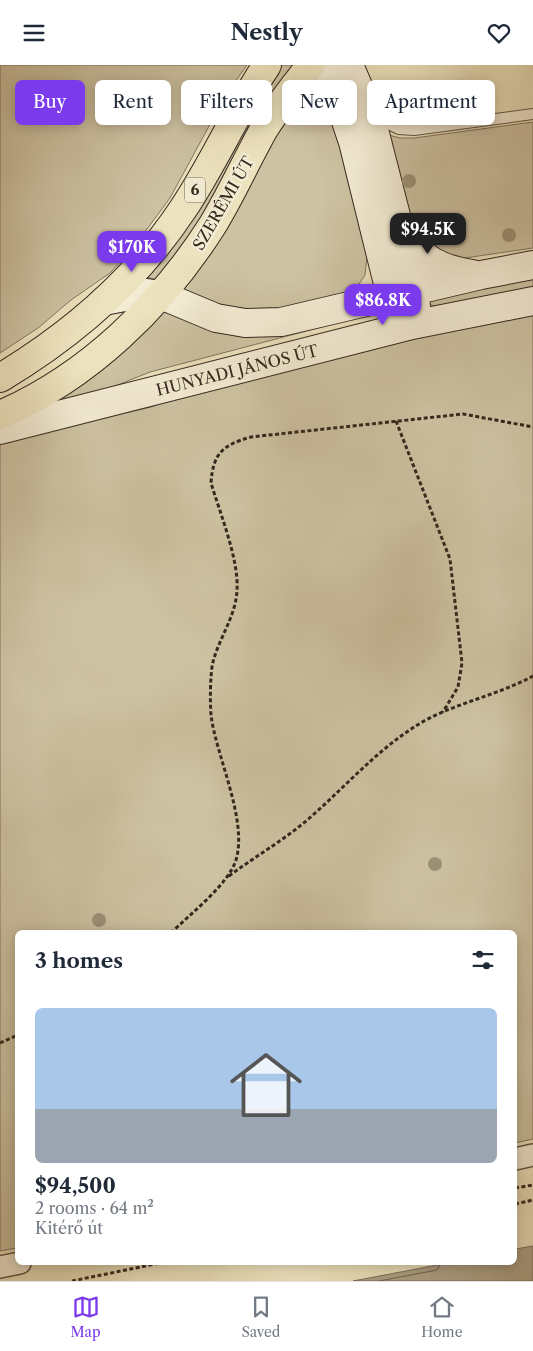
<!DOCTYPE html>
<meta charset="utf-8">
<style>
body{margin:0;font-family:"Libre Caslon Text",serif;background:#f2f2f3;color:#1f2937;height:100vh;display:flex;flex-direction:column;font-size:19px;white-space:nowrap}
*{box-sizing:border-box;margin:0}
p{font-size:16px;color:#747a83}
.icon{flex:none;width:28px;height:28px;fill:none;stroke:currentColor;stroke-width:2;stroke-linecap:round;stroke-linejoin:round}
.map{position:relative;flex:1;overflow:hidden}
.details{position:absolute;left:15px;top:865px;width:502px;height:335px;display:flex;flex-direction:column;background:#fff;border-radius:8px;box-shadow:0 2px 12px #0003}
.details>*{flex:none}
.hud{position:absolute;left:15px;top:15px;width:504px;height:45px;display:flex;gap:10px}
.price{position:absolute;translate:-50% -42px;padding:0 11px;border-radius:10px;background:#7c3aed;color:#fff;font-size:16px;line-height:32px;filter:drop-shadow(0 1px 2px #0008)}
.price::after{content:'';position:absolute;left:50%;top:30px;width:15px;height:11px;margin-left:-8px;background:inherit;clip-path:polygon(0 0,100% 0,50% 100%)}
.price.on{background:#222;color:#fff}
ul{padding:0;list-style:none}
li{display:grid;align-content:center;gap:10px;height:265px;padding:0 20px}
li span{display:grid;place-items:center;height:155px;border-radius:8px;color:#555}
li>.icon{margin-inline-start:auto}
span .icon{width:90px;height:90px;fill:#fffc;stroke-width:1}
li b{font-size:21px}
h2{display:flex;justify-content:space-between;align-items:center;height:60px;padding:0 20px;font-size:21px}
.chip{padding:0 18px;border-radius:8px;background:#fff;box-shadow:0 2px 12px #0003;font-size:18px;line-height:45px}
.chip.on{background:#7c3aed;color:#fff}
header{display:flex;justify-content:space-between;align-items:center;height:65px;padding:0 20px;background:#fff;font-size:22px;font-weight:800}
.dock{display:flex;justify-content:space-around;align-items:center;height:70px;border-top:1px solid #e0e1e3;background:#fff;font-size:14px;color:#747a83}
.dock a{display:grid;justify-items:center;gap:2px}
.dock .on{color:#7c3aed}
.map>svg:first-child{display:block}
</style>
<header><svg class="icon" aria-label="menu" viewBox="0 0 24 24"><path d="M4 6h16M4 12h16M4 18h16"/></svg>Nestly<svg class="icon" aria-label="heart" viewBox="0 0 24 24"><path d="M12 20l-8-8c-3-5 5-10 8-4 3-6 11-1 8 4z"/></svg></header>
<div class="map">
<svg width="533" height="1216" viewBox="0 0 533 1216">
<rect width="100%" height="100%" fill="#ece2bd"/>
<filter id="stains"><feTurbulence type="fractalNoise" baseFrequency=".004" numOctaves="4"/><feColorMatrix values="0 0 0 0 .2 0 0 0 0 .09 0 0 0 0 .02 0 0 0 .5 -.17"/></filter>
<radialGradient id="worn" r=".72"><stop offset=".6" stop-color="#630" stop-opacity="0"/><stop offset="1" stop-color="#630" stop-opacity=".3"/></radialGradient>
<path fill="#cdc2a2" stroke="#817460" d="M0,0H247L227,28L170,133L133,183L110,208L71,235L38,263L0,288Z
M280,0H297L201,158L157,215L147,212Z
M311,19L321,21L330,40L367,191L365,210L357,222L347,229L266,247L226,243L181,224L264,87Z
M533,57V183L458,194L415,177L385,69L400,73H414Z
M533,214V225L436,242L420,235Z
M387,245L150,307L93,330L44,339L162,246Z
M533,248V1074L515,1078V868H18L17,1183L0,1186V377L151,342L193,327L381,280Z"/>
<path fill="#aea287" stroke="#7e715d" d="M533,1181V1216H353L448,1198H515V1184Z"/>
<g fill="none" stroke-linecap="round" stroke-linejoin="round">
<path stroke="#726452" stroke-width="1" d="M379,1216L437,1205L441,1198"/>
<defs>
<path id="service" d="M375,53L399,64L414,65L533,49"/>
<path id="minor" d="M515,1094L533,1090
M0,1202L20,1198"/>
<path id="secondary" d="M327,0L353,77L391,231L399,246
M349,0L370,49L415,225L416,243
M400,168C424,194 438,204 473,209
M104,236L145,228L161,230L216,253L245,258L281,257L481,210L533,200
M0,365L412,260L533,236"/>
<path id="primary" d="M0,313C72,270 136,215 183,144C214,98 236,46 267,0
M0,350C88,312 161,241 212,161C231,130 246,96 264,64C278,42 294,21 311,0"/>
</defs>
<use href="#service" stroke="#635645" stroke-width="12"/>
<use href="#minor" stroke="#635645" stroke-width="24"/>
<use href="#secondary" stroke="#35271d" stroke-width="30"/>
<use href="#primary" stroke="#35271d" stroke-width="30"/>
<path stroke="#35271d" stroke-width="3" stroke-dasharray="4 2.5" stroke-linecap="butt" d="M396,356L450,494L462,598L458,622L443,647
M229,811C257,790 288,773 314,749C351,716 381,681 424,656C459,637 498,630 533,611
M171,868C190,849 228,820 236,795C248,755 216,691 211,650C210,637 210,609 213,597C219,573 236,551 237,525C239,495 220,448 211,418C213,388 223,380 251,372L463,349L533,362
M0,978L18,970
M515,1123L533,1120
M515,1139L533,1135
M72,1216L160,1198"/>
<use href="#service" stroke="#f3ecd4" stroke-width="10"/>
<use href="#minor" stroke="#f3ecd4" stroke-width="21"/>
<use href="#secondary" stroke="#f3ecd4" stroke-width="28"/>
<use href="#primary" stroke="#ece2bd" stroke-width="28"/>
</g>
<g fill="#9c9177">
<circle cx="409" cy="116" r="7"/>
<circle cx="509" cy="170" r="7"/>
<circle cx="435" cy="799" r="7"/>
<circle cx="99" cy="855" r="7"/>
</g>
<g text-anchor="middle" stroke-width="5" stroke-linejoin="round" paint-order="stroke">
<rect fill="#f3ecd4" stroke="#6e6254" stroke-width="1" x="185" y="112.5" width="20" height="25" rx="4"/>
<g font-size="15" font-weight="bold" fill="#35271d">
<text x="195" y="130">6</text>
</g>
<g font-size="16" fill="#35271d" stroke="#f3ecd4">
<text transform="translate(223 138) rotate(-60)" y="6">SZERÉMI ÚT</text>
<text transform="translate(237 305) rotate(-14)" y="6">HUNYADI JÁNOS ÚT</text>
</g>
</g>
<rect width="100%" height="100%" filter="url(#stains)"/>
<rect width="100%" height="100%" fill="url(#worn)"/>
</svg>
<b class="price on" style="left:428px;top:190px">$94.5K</b>
<b class="price" style="left:132px;top:208px">$170K</b>
<b class="price" style="left:383px;top:261px">$86.8K</b>
<div class="hud">
<a class="chip on">Buy</a>
<a class="chip">Rent</a>
<a class="chip">Filters</a>
<a class="chip">New</a>
<a class="chip">Apartment</a>
</div>
<section class="details">
<h2>3 homes<svg class="icon" aria-label="filters" viewBox="0 0 24 24"><path d="M4 7h16M4 17h16"/><circle cx="9" cy="7" r="2"/><circle cx="15" cy="17" r="2"/></svg></h2>
<ul>
<li><span style="background:linear-gradient(#a9c7e8 65%,#9aa5b1 0)"><svg class="icon" aria-label="home" viewBox="0 0 24 24"><path d="M3 11l9-7 9 7M6 9v11h12V9"/></svg></span><div><b>$94,500</b><p>2 rooms · 64 m²</p><p>Kitérő út</p></div></li>
</ul>
</section>
</div>
<nav class="dock">
<a class="on"><svg class="icon" aria-label="map" viewBox="0 0 24 24"><path d="M3 6l6-2 6 2 6-2v14l-6 2-6-2-6 2zM9 4v14M15 6v14"/></svg>Map</a>
<a><svg class="icon" aria-label="saved" viewBox="0 0 24 24"><path d="M7 4h10v16l-5-4-5 4z"/></svg>Saved</a>
<a><svg class="icon" aria-label="home" viewBox="0 0 24 24"><path d="M3 11l9-7 9 7M6 9v11h12V9"/></svg>Home</a>
</nav>
